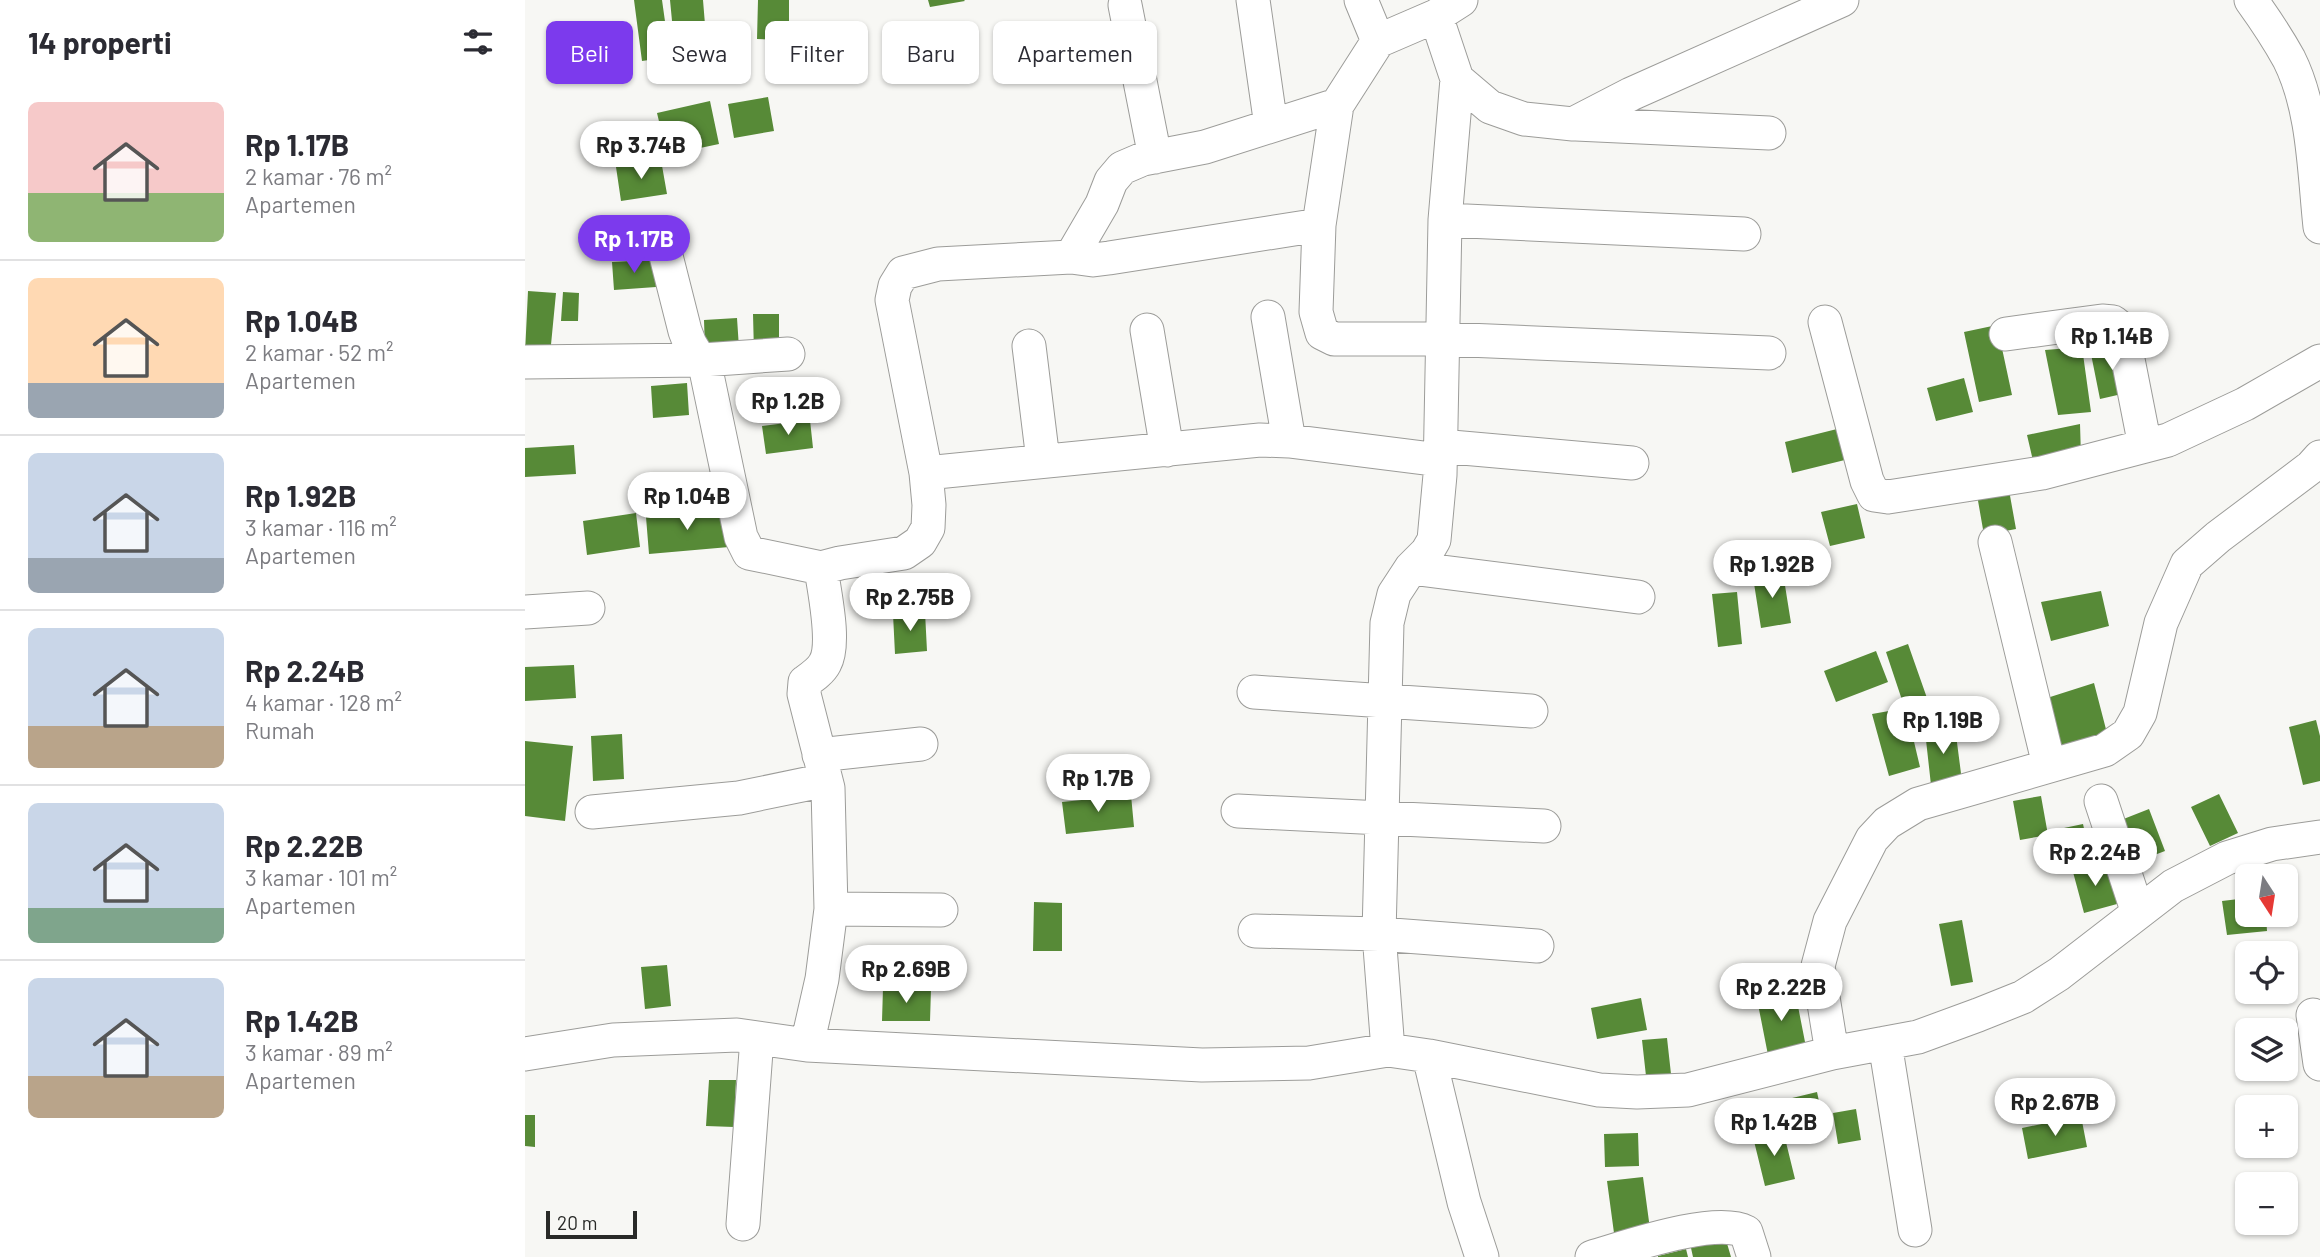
<!DOCTYPE html>
<html lang="id">
<meta charset="utf-8">
<style>
body{margin:0;font-family:Barlow,sans-serif;background:#f2f2f3;color:#2b2b33;height:100vh;display:flex;flex-direction:column;font-size:26px;white-space:nowrap}
*{box-sizing:border-box;margin:0}
p{font-size:23px;color:#7c7c81}
.icon{flex:none;width:38px;height:38px;fill:none;stroke:currentColor;stroke-width:2;stroke-linecap:round;stroke-linejoin:round}
.map{position:relative;flex:1;overflow:hidden}
.panel{display:flex;flex-direction:column;background:#fff;width:525px}
.panel>*{flex:none}
.banner{position:absolute;left:21px;top:21px;width:665px;height:63px;display:flex;gap:14px}
.needle{width:46px;rotate:168deg}
.fabs{position:absolute;left:1710px;top:864px;display:grid;gap:14px}
.fabs a{display:grid;place-items:center;width:63px;height:63px;border-radius:10px;background:#fff;box-shadow:0 2px 5px #0004;font-size:35px}
.scale{position:absolute;left:21px;bottom:18px;width:91px;box-sizing:border-box;padding-left:7px;border:4px solid #292a28;border-top:0;font-size:19px;line-height:24px;white-space:nowrap;color:#292a28;-webkit-text-stroke:5px #f7f7f4;paint-order:stroke}
.price{position:absolute;translate:-50% -60px;padding:0 16px;border-radius:24px;background:#fff;color:#222;font-size:23px;line-height:46px;filter:drop-shadow(0 2px 4px #0008)}
.price::after{content:'';position:absolute;left:50%;top:42px;width:21px;height:16px;margin-left:-10px;background:inherit;clip-path:polygon(0 0,100% 0,50% 100%)}
.price.selected{background:#7c3aed;color:#fff}
ul{padding:0;list-style:none}
li{display:flex;align-items:center;gap:21px;height:175px;padding:0 28px}
li+li{border-top:2px solid #e1e1e2}
li span{display:grid;place-items:center;flex:none;width:196px;height:140px;border-radius:10px;color:#555}
li>.icon{margin-inline-start:auto}
span .icon{width:84px;height:84px;fill:#fffc;stroke-width:1}
li b{font-size:30px}
h2{display:flex;justify-content:space-between;align-items:center;height:84px;padding:0 28px;font-size:30px}
.pill{padding:0 24px;border-radius:10px;background:#fff;box-shadow:0 2px 5px #0004;font-size:24px;line-height:63px}
.pill.selected{background:#7c3aed;color:#fff}
main{display:flex;flex:1;min-height:0}
.map>svg:first-child{display:block}
</style>
<main>
<section class="panel">
<h2>14 properti<svg class="icon" aria-label="filters" viewBox="0 0 24 24"><path d="M4 7h16M4 17h16"/><circle cx="9" cy="7" r="2"/><circle cx="15" cy="17" r="2"/></svg></h2>
<ul>
<li><span style="background:linear-gradient(#f6c9c9 65%,#8fb573 0)"><svg class="icon" aria-label="home" viewBox="0 0 24 24"><path d="M3 11l9-7 9 7M6 9v11h12V9"/></svg></span><div><b>Rp 1.17B</b><p>2 kamar · 76 m²</p><p>Apartemen</p></div></li>
<li><span style="background:linear-gradient(#ffd9b3 75%,#9aa5b1 0)"><svg class="icon" aria-label="home" viewBox="0 0 24 24"><path d="M3 11l9-7 9 7M6 9v11h12V9"/></svg></span><div><b>Rp 1.04B</b><p>2 kamar · 52 m²</p><p>Apartemen</p></div></li>
<li><span style="background:linear-gradient(#c9d6e8 75%,#9aa5b1 0)"><svg class="icon" aria-label="home" viewBox="0 0 24 24"><path d="M3 11l9-7 9 7M6 9v11h12V9"/></svg></span><div><b>Rp 1.92B</b><p>3 kamar · 116 m²</p><p>Apartemen</p></div></li>
<li><span style="background:linear-gradient(#c9d6e8 70%,#b9a48a 0)"><svg class="icon" aria-label="home" viewBox="0 0 24 24"><path d="M3 11l9-7 9 7M6 9v11h12V9"/></svg></span><div><b>Rp 2.24B</b><p>4 kamar · 128 m²</p><p>Rumah</p></div></li>
<li><span style="background:linear-gradient(#c9d6e8 75%,#7fa58c 0)"><svg class="icon" aria-label="home" viewBox="0 0 24 24"><path d="M3 11l9-7 9 7M6 9v11h12V9"/></svg></span><div><b>Rp 2.22B</b><p>3 kamar · 101 m²</p><p>Apartemen</p></div></li>
<li><span style="background:linear-gradient(#c9d6e8 70%,#b9a48a 0)"><svg class="icon" aria-label="home" viewBox="0 0 24 24"><path d="M3 11l9-7 9 7M6 9v11h12V9"/></svg></span><div><b>Rp 1.42B</b><p>3 kamar · 89 m²</p><p>Apartemen</p></div></li>
</ul>
</section>
<div class="map">
<svg width="1795" height="1257" viewBox="0 0 1795 1257">
<rect width="100%" height="100%" fill="#f7f7f4"/>
<path fill="#578a37" d="M109,0H137L145,57L117,61Z
M145,0H178L182,49L150,52Z
M233,0H264V40L232,39Z
M403,0H439L440,1L405,7Z
M243,97L249,131L209,138L203,104Z
M185,101L194,144L142,155L132,113Z
M136,160L142,194L96,201L91,167Z
M129,260L131,287L89,290L87,262Z
M3,291L31,293L25,355L0,353Z
M38,292L54,293L53,321H36Z
M228,314H254V353H229Z
M212,318L214,348L180,350L179,320Z
M1472,325L1487,395L1454,402L1439,332Z
M1599,346L1610,391L1575,399L1565,349Z
M1557,347L1566,412L1533,415L1520,350Z
M279,377L282,412L236,417L232,382Z
M1439,378L1448,412L1411,421L1402,388Z
M162,383L164,415L128,418L126,386Z
M285,420L288,448L241,454L237,426Z
M1555,424L1556,456L1509,465L1502,435Z
M1320,427L1328,458L1267,473L1260,442Z
M49,445L51,474L0,477V448Z
M1484,490L1491,529L1459,535L1452,495Z
M1332,504L1340,538L1305,546L1296,512Z
M201,510L204,547L124,554L121,517Z
M111,513L115,547L62,555L58,521Z
M1258,573L1266,623L1236,628L1228,577Z
M1576,591L1584,626L1526,641L1516,602Z
M1212,592L1217,644L1193,647L1187,594Z
M400,612L402,651L370,654L368,614Z
M1383,644L1402,698L1379,706L1361,652Z
M1351,651L1363,682L1311,702L1299,671Z
M49,665L51,698L0,701V667Z
M1569,683L1583,737L1537,748L1522,698Z
M1381,708L1395,767L1364,776L1347,714Z
M1791,720L1795,736V781L1778,785L1764,727Z
M1430,727L1437,781L1406,785L1400,731Z
M97,734L99,779L68,781L66,736Z
M0,741L48,746L40,821L0,816Z
M1694,794L1713,833L1685,846L1666,807Z
M606,795L609,827L541,834L537,802Z
M1516,796L1523,835L1495,840L1488,801Z
M1624,809L1640,851L1611,862L1596,820Z
M1558,824L1564,851L1545,856L1539,828Z
M1581,864L1592,904L1559,913L1548,872Z
M1722,898V915H1741L1742,931L1702,935L1697,901Z
M509,902L537,903V951H508Z
M1437,920L1448,982L1426,986L1414,924Z
M142,965L146,1006L120,1009L116,967Z
M358,988L406,989L405,1021H357Z
M1270,991L1281,1047L1243,1055L1232,999Z
M1116,998L1122,1030L1072,1039L1066,1008Z
M1142,1038L1147,1083L1122,1085L1117,1040Z
M184,1080H211L209,1127L181,1126Z
M1551,1085L1557,1110L1510,1120L1504,1096Z
M1292,1092L1298,1120L1269,1126L1263,1099Z
M1331,1109L1336,1140L1313,1144L1308,1113Z
M0,1115H10V1147L0,1146Z
M1556,1116L1562,1147L1503,1159L1497,1128Z
M1258,1130L1270,1179L1240,1186L1228,1137Z
M1113,1133L1114,1166L1080,1167L1079,1134Z
M1118,1177L1125,1229L1089,1233L1082,1181Z
M1201,1240L1206,1257H1168L1166,1248Z
M1161,1249L1163,1257H1133V1256Z"/>
<g fill="none" stroke-linecap="round" stroke-linejoin="round">
<defs>
<path id="minor" d="M728,0L746,126
M836,0L853,41L911,16
M1726,0C1739,18 1753,39 1764,59C1789,109 1789,171 1795,227
M600,5L630,157
M932,79L965,107L999,119L1048,124L1106,94L1317,0
M812,105L794,225L791,312L797,333L809,339H918L1244,353
M1051,124L1244,133
M920,220L1219,234
M139,248L160,331L165,344L181,370L216,537L224,553L296,568L315,563L379,553L395,542L403,528L404,505L401,473L367,300L370,286L378,273L413,264L546,257L577,204L586,181L597,168L618,159L680,147L812,105L853,41
M546,257L568,260L584,258L794,225
M743,317L764,441
M1300,322L1342,481L1349,495L1363,497L1517,473L1643,440L1720,404L1795,361
M622,330L642,450
M1481,334L1577,321L1588,322L1597,329L1620,446
M504,346L518,460
M0,362L177,360L263,354
M915,446L1107,463
M401,473L735,440L764,441L915,460
M1470,542L1524,765
M296,568C299,591 311,643 300,663C296,671 287,677 280,682L279,694L303,788L306,909
M886,568L1113,597
M0,612L63,608
M729,692L1006,711
M294,755L396,744
M1576,801L1613,913
M713,811L1019,826
M67,812L214,798L301,780
M730,931L854,934L1012,946
M1788,1015L1795,1064
M1360,1043L1390,1230
M282,1045L297,979L306,909L416,910
M863,1050L854,934L862,623L869,594L886,568L902,552L909,540L915,475L920,220L932,79L911,16L936,0
M1307,1053L1293,966L1305,921L1347,839L1362,823L1393,804L1580,750L1603,734L1615,713L1636,623L1662,564L1693,537L1786,467L1795,457
M0,1054L88,1040L212,1035L282,1045L677,1065L784,1063L863,1050L904,1056L1074,1090L1112,1092L1163,1090L1307,1053L1393,1037L1453,1015L1498,997L1534,974L1648,886L1702,858L1747,844L1795,837
M904,1056L939,1202L957,1257
M218,1224L232,1038
M1067,1257C1102,1247 1190,1216 1221,1232L1229,1257"/>
</defs>
<use href="#minor" stroke="#9c9c99" stroke-width="35"/>
<use href="#minor" stroke="#fff" stroke-width="33"/>
</g>
</svg>
<div class="fabs">
<a><svg class="needle" viewBox="-14 -14 28 28"><path d="M0-13l5 13h-10z" fill="#e53935"/><path d="M0 13l5-13h-10z" fill="#7c7c81"/></svg></a>
<a><svg class="icon" aria-label="locate" viewBox="0 0 24 24"><circle cx="12" cy="12" r="6"/><path d="M12 2v4M12 18v4M2 12h4M18 12h4"/></svg></a>
<a><svg class="icon" aria-label="layers" viewBox="0 0 24 24"><path d="M12 4l9 5-9 5-9-5zM3 14l9 5 9-5"/></svg></a>
<a>+</a>
<a>−</a>
</div>
<div class="scale">20 m</div>
<b class="price" style="left:116px;top:181px">Rp 3.74B</b>
<b class="price selected" style="left:109px;top:275px">Rp 1.17B</b>
<b class="price" style="left:1587px;top:372px">Rp 1.14B</b>
<b class="price" style="left:263px;top:437px">Rp 1.2B</b>
<b class="price" style="left:162px;top:532px">Rp 1.04B</b>
<b class="price" style="left:1247px;top:600px">Rp 1.92B</b>
<b class="price" style="left:385px;top:633px">Rp 2.75B</b>
<b class="price" style="left:1418px;top:756px">Rp 1.19B</b>
<b class="price" style="left:573px;top:814px">Rp 1.7B</b>
<b class="price" style="left:1570px;top:888px">Rp 2.24B</b>
<b class="price" style="left:381px;top:1005px">Rp 2.69B</b>
<b class="price" style="left:1256px;top:1023px">Rp 2.22B</b>
<b class="price" style="left:1530px;top:1138px">Rp 2.67B</b>
<b class="price" style="left:1249px;top:1158px">Rp 1.42B</b>
<div class="banner">
<a class="pill selected">Beli</a>
<a class="pill">Sewa</a>
<a class="pill">Filter</a>
<a class="pill">Baru</a>
<a class="pill">Apartemen</a>
</div>
</div>
</main>
